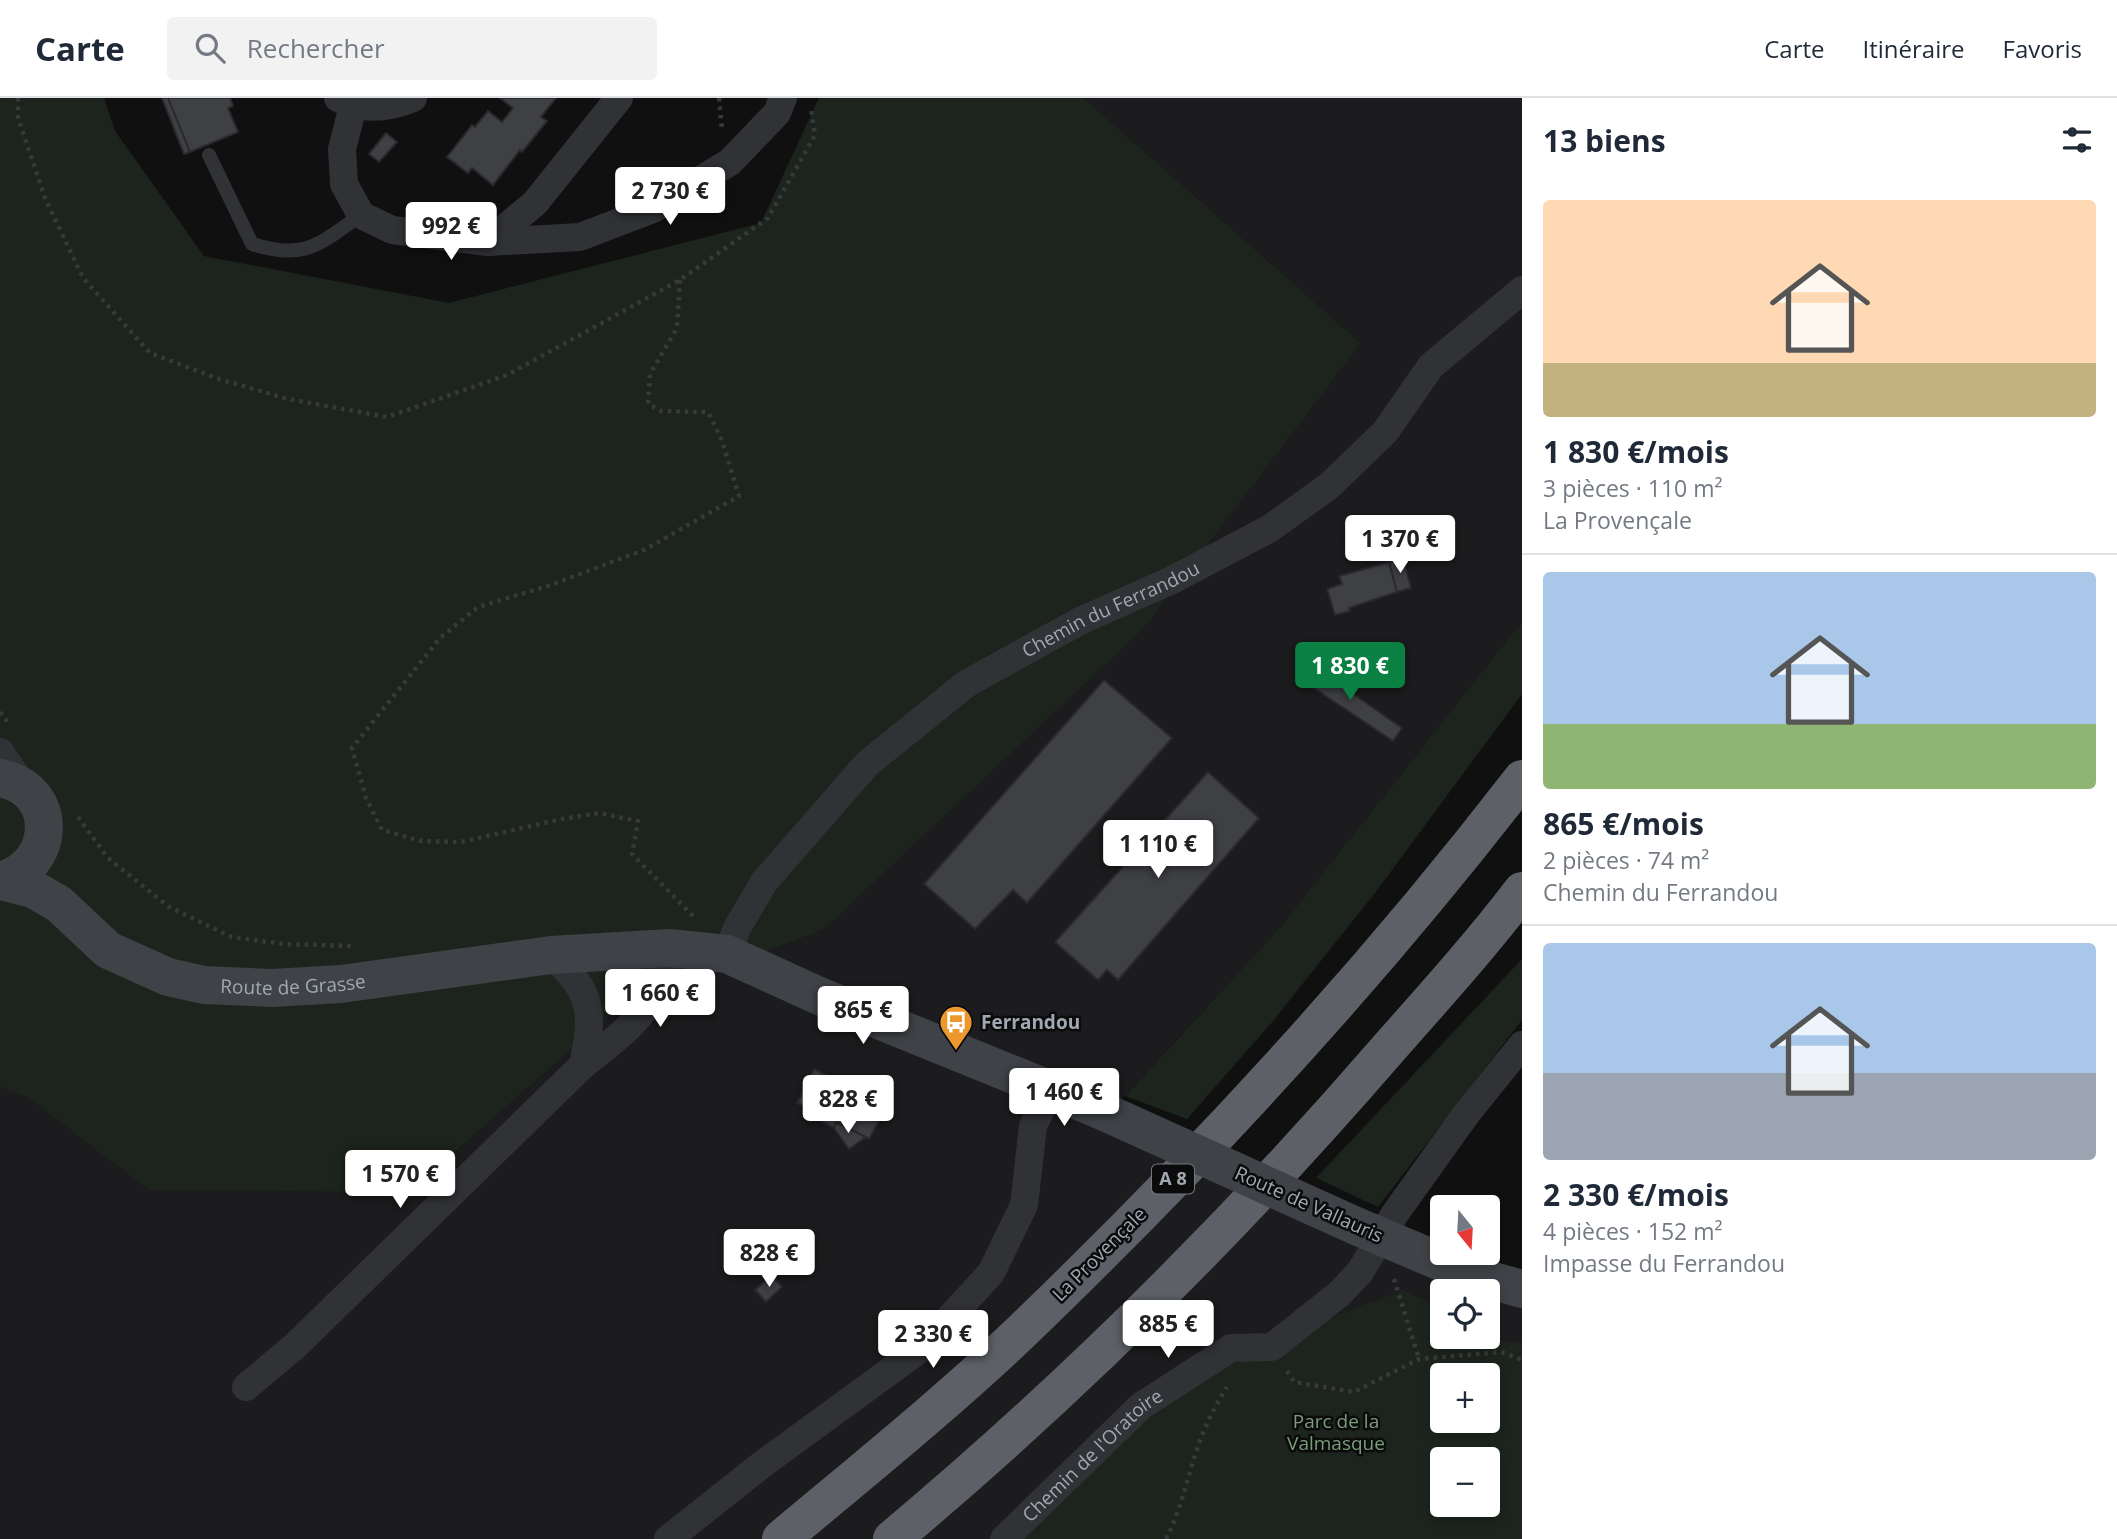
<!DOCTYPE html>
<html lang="fr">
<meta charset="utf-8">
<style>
body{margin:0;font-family:"Open Sans",sans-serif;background:#f2f2f3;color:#1f2937;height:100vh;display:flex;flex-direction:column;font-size:26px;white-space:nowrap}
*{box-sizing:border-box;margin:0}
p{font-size:23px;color:#747a83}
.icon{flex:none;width:38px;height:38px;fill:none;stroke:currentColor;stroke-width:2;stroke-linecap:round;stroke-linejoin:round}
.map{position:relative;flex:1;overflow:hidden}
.sheet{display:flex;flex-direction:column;background:#fff;width:595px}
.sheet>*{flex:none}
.needle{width:46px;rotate:162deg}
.fabs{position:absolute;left:1430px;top:1097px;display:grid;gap:14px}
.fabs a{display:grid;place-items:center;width:70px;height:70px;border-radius:7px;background:#fff;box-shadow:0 4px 10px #0003;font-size:35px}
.price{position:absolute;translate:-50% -60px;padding:0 16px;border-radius:7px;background:#fff;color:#222;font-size:23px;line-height:46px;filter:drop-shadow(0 2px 4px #0008)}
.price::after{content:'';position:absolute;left:50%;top:42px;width:21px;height:16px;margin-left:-10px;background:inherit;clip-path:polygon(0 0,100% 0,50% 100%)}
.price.current{background:#0b8043;color:#fff}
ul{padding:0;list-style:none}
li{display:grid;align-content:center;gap:14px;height:371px;padding:0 21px}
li+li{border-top:2px solid #e0e1e3}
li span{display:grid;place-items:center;height:217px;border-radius:7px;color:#555}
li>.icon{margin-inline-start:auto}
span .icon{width:126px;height:126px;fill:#fffc;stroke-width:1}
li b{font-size:30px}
h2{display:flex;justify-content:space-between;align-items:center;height:84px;padding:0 21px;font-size:30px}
header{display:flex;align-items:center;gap:42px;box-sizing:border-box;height:98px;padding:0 35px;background:#fff;border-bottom:2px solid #e0e1e3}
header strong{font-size:33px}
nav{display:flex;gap:38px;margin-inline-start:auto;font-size:24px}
.search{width:490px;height:63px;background:#f2f2f3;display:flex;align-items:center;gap:18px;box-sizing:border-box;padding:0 24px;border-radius:7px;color:#747a83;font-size:26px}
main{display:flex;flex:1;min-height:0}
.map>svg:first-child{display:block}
</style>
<header>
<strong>Carte</strong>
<div class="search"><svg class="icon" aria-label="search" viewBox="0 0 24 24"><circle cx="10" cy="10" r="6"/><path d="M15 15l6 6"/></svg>Rechercher</div>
<nav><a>Carte</a><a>Itinéraire</a><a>Favoris</a></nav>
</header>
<main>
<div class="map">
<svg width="1522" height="1441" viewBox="0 0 1522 1441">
<rect width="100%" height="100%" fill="#101011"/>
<path fill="#1c1c1e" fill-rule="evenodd" d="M1084,0H1522V523L1281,828L1108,1016L1522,1191V1441H0V989L28,998L410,1094L617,911L823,832L1361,245ZM1442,1194H1488V1239H1442ZM1442,1278H1488V1323H1442ZM1442,1362H1488V1407H1442Z"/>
<path fill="#1c241d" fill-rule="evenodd" d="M0,0H104L115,33L204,158L449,205L761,125L819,0H1084L1361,245L1144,530L823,832L617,911L410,1094L149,1092L28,999L0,989Z
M1522,523V596L1375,795L1273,923L1187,1021L1125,998L1281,828Z
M1522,861V922L1378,1109L1316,1080Z
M1402,1192L1442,1210V1239H1469L1470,1241L1522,1245V1441H1021L1147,1318L1217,1265ZM1442,1278H1488V1323H1442ZM1442,1362H1488V1407H1442Z"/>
<path fill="#3f4044" stroke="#2a2a2d" stroke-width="2" d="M162,0H168L190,54L184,56Z
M168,0H230L233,8L228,10L238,34L190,54Z
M500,0H556L541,19L547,23L522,54L520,52L493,87L472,70L468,75L447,59L472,27L475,29L488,13L502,24L513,10Z
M386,35L397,44L379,64L369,56Z
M1403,460L1411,490L1397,494L1389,464Z
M1389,464L1397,494L1349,510L1350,513L1335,517L1327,491L1342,486L1339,478Z
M1309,565L1402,630L1393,643L1299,580Z
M1104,582L1172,640L1027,805L1013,792L975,831L924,786Z
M1208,674L1259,720L1118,882L1107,872L1098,882L1055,844Z
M814,971L887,1008L869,1041L836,1024L834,1030L822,1024L824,1018L797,1005Z
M836,1024L866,1039L849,1051L834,1030Z
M772,1177L782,1189L766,1204L755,1192Z"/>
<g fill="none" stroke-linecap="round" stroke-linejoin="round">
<path stroke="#37393d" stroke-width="4.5" stroke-dasharray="3.5 5" stroke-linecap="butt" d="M18,0V20L45,100L83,180L150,255L219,281L288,301L387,319L507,277L680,182L768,120L815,37L811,11
M719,0L722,31
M680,182L677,230L650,276L648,306L661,313L708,314L722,343L739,398L644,452L551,487L478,509L440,540L352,650L366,700L382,732L421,743L461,744L562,721L599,715L638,723L632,756L694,819
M0,614L10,627
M78,719L108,760L169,809L232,839L283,846L353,848
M1394,1181L1419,1261
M1287,1273L1294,1284L1354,1294L1419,1261L1501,1254L1522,1262
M1166,1441C1182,1410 1187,1380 1198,1348C1205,1328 1216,1306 1227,1289"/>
<path stroke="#313236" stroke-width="14" d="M209,57L252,146C306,163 319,146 361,117"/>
<g stroke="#313236" stroke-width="28">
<path d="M338,0C363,13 387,11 413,0"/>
<path d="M353,8L342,51L344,86L361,117L392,132L488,144L535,105L619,0"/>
<path d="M488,144L580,139L653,111L730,64L777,15L783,0"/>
<path d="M0,654L26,692"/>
<path id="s1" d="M727,856L737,830L764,784L867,666L966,586L1080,523L1172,482L1269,431L1329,388L1385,334L1431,268L1522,192"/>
<path d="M551,857C593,893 594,915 583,967"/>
<path d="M246,1289L295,1248L583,967C611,945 645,921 658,887C663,875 666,862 669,850"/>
<path d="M668,1441L764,1365L923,1249L991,1175L1024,1107L1033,1028L1050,993"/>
<path id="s2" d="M1004,1441L1141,1308L1231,1250L1272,1249L1339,1196L1360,1174L1394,1117L1467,1015L1522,947"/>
</g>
<g stroke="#3f4246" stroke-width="38">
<path d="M0,680C60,691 57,768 0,783"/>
<path id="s3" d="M1,783L33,791L59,806L108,852L168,879L204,887L272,890L341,886L551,857L669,850L727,856L817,897L1100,1012"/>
<path d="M1356,1128L1472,1177L1522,1191"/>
</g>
<path stroke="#5d6167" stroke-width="38" d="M781,1441C862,1373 944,1307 1020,1235C1200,1062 1370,878 1522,681
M892,1441C1071,1291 1236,1127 1388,951C1434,899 1480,848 1522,793"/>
<path stroke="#3f4246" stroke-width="38" d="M1100,1012L1356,1128"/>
</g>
<defs>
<symbol id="bus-pin" viewBox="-11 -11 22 30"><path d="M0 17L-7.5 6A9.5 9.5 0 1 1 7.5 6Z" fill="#ec982d" stroke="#0b0b0c"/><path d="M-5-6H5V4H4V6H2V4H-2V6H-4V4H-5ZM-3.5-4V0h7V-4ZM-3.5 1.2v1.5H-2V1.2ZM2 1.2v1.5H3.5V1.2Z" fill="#fff"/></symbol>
</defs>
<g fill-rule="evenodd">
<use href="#bus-pin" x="937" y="905" width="38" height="52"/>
</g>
<g text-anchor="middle" stroke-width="5" stroke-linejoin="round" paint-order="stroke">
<rect fill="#0b0b0c" stroke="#747980" stroke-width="2" x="1152" y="1066.5" width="42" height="29" rx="5"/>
<g font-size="18" font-weight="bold" fill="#a1a8b2">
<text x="1173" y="1087">A 8</text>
</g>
<g font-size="19" fill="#a1a8b2" stroke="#0b0b0c">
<text dy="7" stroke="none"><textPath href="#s1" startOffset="528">Chemin du Ferrandou</textPath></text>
<text dy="7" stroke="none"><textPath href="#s3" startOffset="322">Route de Grasse</textPath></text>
<text transform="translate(1309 1106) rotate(24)" y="7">Route de Vallauris</text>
<text transform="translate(1099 1156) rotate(-45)" y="7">La Provençale</text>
<text dy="7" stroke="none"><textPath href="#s2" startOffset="122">Chemin de l'Oratoire</textPath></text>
</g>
<g font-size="19" font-weight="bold" fill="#a1a8b2" stroke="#0b0b0c" text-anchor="start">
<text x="981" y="931">Ferrandou</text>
</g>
<g font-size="19" fill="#7a9d79" stroke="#0b0b0c">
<text x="1336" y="1330">Parc de la<tspan x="1336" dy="22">Valmasque</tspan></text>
</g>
</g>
</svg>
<div class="fabs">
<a><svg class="needle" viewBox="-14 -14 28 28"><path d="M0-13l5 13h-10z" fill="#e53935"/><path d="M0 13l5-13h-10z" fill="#747a83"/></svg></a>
<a><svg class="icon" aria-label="locate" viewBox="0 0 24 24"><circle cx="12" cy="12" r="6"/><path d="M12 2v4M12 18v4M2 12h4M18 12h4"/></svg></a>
<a>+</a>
<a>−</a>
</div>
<b class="price" style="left:670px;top:129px">2 730 €</b>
<b class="price" style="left:451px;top:164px">992 €</b>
<b class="price" style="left:1400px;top:477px">1 370 €</b>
<b class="price current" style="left:1350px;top:604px">1 830 €</b>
<b class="price" style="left:1158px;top:782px">1 110 €</b>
<b class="price" style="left:660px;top:931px">1 660 €</b>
<b class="price" style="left:863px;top:948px">865 €</b>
<b class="price" style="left:1064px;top:1030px">1 460 €</b>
<b class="price" style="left:848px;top:1037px">828 €</b>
<b class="price" style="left:400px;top:1112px">1 570 €</b>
<b class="price" style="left:769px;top:1191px">828 €</b>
<b class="price" style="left:1168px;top:1262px">885 €</b>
<b class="price" style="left:933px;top:1272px">2 330 €</b>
</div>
<section class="sheet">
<h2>13 biens<svg class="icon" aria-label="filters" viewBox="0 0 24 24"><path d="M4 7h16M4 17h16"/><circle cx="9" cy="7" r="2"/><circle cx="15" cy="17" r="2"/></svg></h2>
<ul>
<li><span style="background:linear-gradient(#ffd9b3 75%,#c2b280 0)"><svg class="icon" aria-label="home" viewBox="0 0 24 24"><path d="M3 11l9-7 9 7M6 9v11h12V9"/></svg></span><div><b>1 830 €/mois</b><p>3 pièces · 110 m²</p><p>La Provençale</p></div></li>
<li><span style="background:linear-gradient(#a9c7e8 70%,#8fb573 0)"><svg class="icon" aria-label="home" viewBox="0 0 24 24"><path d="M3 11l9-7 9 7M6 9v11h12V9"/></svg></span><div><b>865 €/mois</b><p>2 pièces · 74 m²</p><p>Chemin du Ferrandou</p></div></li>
<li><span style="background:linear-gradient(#a9c7e8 60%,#9aa5b1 0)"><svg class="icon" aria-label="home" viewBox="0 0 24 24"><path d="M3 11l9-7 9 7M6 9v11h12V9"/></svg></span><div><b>2 330 €/mois</b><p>4 pièces · 152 m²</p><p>Impasse du Ferrandou</p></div></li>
</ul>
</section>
</main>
